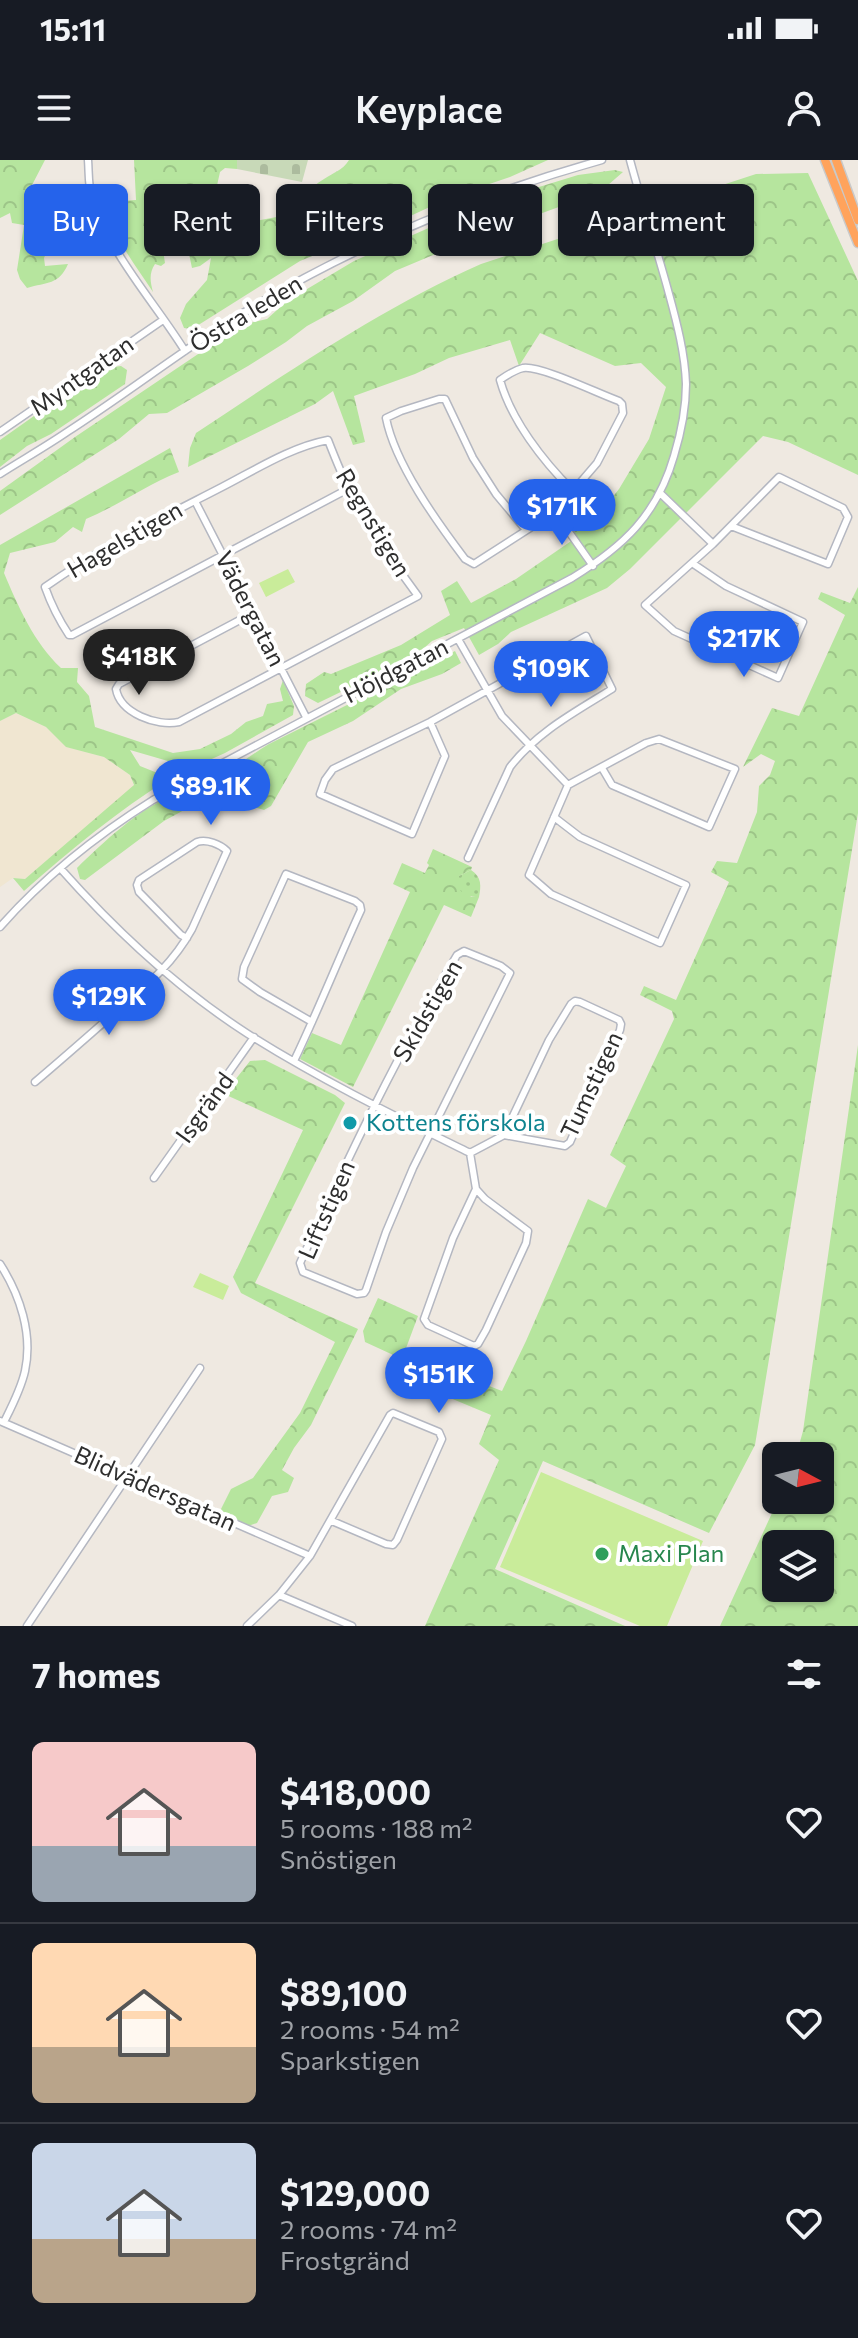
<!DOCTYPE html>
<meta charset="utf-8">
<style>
body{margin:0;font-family:Commissioner,sans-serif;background:#20242c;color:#f1f3f6;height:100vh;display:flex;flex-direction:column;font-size:30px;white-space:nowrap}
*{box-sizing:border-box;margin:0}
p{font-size:26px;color:#9ea1a6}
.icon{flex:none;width:44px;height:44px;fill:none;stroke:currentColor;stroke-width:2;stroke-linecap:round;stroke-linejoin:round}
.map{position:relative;height:1466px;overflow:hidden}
.drawer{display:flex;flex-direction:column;background:#171b24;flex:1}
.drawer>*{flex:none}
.banner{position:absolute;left:24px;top:24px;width:810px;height:72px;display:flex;gap:16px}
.needle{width:52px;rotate:97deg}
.controls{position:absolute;left:762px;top:1282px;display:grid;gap:16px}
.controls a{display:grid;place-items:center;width:72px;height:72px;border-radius:12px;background:#171b24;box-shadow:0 2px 6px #0004;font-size:40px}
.price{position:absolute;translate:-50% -68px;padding:0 18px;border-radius:28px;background:#2563eb;color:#fff;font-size:26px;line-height:52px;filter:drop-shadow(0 2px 4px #0008)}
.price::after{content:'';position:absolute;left:50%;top:48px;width:24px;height:18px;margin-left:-12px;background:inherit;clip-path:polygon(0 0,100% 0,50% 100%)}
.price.current{background:#222;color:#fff}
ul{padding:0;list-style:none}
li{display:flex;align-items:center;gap:24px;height:200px;padding:0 32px}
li+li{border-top:2px solid #363941}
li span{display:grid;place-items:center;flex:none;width:224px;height:160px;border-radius:12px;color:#555}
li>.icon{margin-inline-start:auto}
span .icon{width:96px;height:96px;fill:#fffc;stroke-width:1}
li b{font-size:34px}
h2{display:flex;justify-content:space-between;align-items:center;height:96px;padding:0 32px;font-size:34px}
.pill{padding:0 28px;border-radius:12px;background:#171b24;box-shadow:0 2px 6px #0004;font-size:28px;line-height:72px}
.pill.current{background:#2563eb;color:#fff}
.status{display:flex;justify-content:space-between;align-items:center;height:56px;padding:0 40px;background:#171b24;direction:ltr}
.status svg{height:22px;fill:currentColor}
header{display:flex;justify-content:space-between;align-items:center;height:104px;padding:0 32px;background:#171b24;font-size:36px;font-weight:600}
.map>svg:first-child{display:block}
</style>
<div class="status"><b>15:11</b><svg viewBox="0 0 49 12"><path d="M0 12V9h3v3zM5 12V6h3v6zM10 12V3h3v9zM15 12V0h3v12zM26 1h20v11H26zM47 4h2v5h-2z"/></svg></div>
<header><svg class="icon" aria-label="menu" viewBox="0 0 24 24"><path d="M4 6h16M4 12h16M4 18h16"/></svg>Keyplace<svg class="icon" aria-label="person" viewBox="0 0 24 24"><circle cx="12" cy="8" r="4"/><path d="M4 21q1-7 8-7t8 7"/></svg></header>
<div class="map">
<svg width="858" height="1466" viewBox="0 0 858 1466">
<defs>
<pattern id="forest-crowns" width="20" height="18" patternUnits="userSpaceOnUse" patternTransform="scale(2)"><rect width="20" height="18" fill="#b6e59e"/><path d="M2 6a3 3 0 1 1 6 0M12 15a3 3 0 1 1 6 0" fill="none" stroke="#9dc588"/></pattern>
<pattern id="cemetery-stones" width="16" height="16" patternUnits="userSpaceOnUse" patternTransform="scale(2)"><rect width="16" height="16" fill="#c8d9b8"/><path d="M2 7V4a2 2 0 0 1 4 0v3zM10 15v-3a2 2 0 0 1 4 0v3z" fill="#acbb9e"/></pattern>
<pattern id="park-dots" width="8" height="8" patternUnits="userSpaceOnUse" patternTransform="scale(2)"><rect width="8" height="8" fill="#b6e59e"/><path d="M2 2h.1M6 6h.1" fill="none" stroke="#9dc588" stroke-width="1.8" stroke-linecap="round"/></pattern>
</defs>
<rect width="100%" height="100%" fill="#efe9e1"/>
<path fill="#f0e6d1" d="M16,553L46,567L67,587L104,597L130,615L134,626L25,719L13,718L0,727V561Z"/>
<path fill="url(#forest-crowns)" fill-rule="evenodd" d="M0,0H45L31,27L50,61L43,72L48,89L44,98L45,106L68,104C59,125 47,122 27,128L20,119L17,110L24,65L12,63L10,53L0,58Z
M134,0H237V9L225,8L220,12L216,30H210L208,53L213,59L244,63L287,55C298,42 309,28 324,19C334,12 342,11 349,0H555H548L510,17L451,37L357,81L332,88L300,101L192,169L184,168L180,158L186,144L207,120L211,98L200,106L192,108L188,89L170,79L163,90L165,103L161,106L155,104C149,113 150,121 153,132C133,102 113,76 103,42L136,40Z
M615,10L623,12L600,32L476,77L395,111L353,141L307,166L286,182L248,206L167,253L149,254L119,279L0,355V331L75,277L210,186L249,163L267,159L287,141L354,101L458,55L513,35L578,15Z
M808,13L858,121V315L788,282L763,276L630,409L607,428L511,472L498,484L479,495L464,468L432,481L415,496L318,543L305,536L306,524L324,512L331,514L401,485L450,455L441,431L457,421L471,443L516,419L577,377L562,355L565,352L576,363L596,358L619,329L649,279L666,227L641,203L615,206L540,173L519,206L510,180L449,198L415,214L354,236L365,282L353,285L333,231L315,244L188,307L190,288L196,273C288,212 380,149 481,104L756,14Z
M121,206L127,210L125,224L51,274L27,286L0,307V280L92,215L106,208Z
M170,288L179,312C146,325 119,345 86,359L82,372L73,367L55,382L10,393L4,413C18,446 34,483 61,508H78L77,522L89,536L95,567L173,593L200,589L231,574L246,562L263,556L267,544L283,541L280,529L283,520L294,546L293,555L225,593L192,608L130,590L140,606L170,618C118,651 70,690 24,731L13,718L25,719L134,625L130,615L104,597L66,587L46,567L16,553L0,561V385Z
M858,427V653L755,1285L709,1373L543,1301L495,1409L625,1466H425L499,1300L479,1284L491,1255L407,1220L412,1196L502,1231L526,1181L588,1039L606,1048L626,1006L610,995L674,859L672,851L640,835L644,826L676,840L729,722L711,712L717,701L737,703L757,652L759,626L770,615L775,601L761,594L743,607L772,548L799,556L845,455L818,439L821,432L850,443Z
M455,491L461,503L442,514L401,529L353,561L308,582L271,646L264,650L238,642V628L226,634L213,620C233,610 249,596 269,584Z
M191,634L197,643L164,661L85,720L80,719L77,708C101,684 141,647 172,636C178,634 185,634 191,634Z
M433,689L472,707L471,710L459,716L471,737H479L471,757L444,745L353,927L300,899L312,873L341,885L410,732L393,724L402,703L425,713L429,705L427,703Z
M858,885V1466H720L778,1340H820V1296H796L803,1271ZM776,1384H820V1428H776Z
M265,900L335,935L345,943L255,1123L358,1169L311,1265L294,1288L282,1310L294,1318L288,1332L272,1336L257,1363L248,1366L219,1353L231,1329L253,1318L300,1253L335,1182L241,1133L233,1117L303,970L224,934L250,901Z
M378,1138L418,1156L402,1199L365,1182L363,1171Z"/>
<path fill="url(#cemetery-stones)" d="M237,0H308L302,22L237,9Z"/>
<path fill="url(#park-dots)" d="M471,710C482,717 481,726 479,737C470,737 465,736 459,729V716Z"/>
<path fill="#c9ec9a" d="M288,409L295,422L266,437L259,423Z
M200,1113L229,1126L223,1140L193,1127Z
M541,1312L703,1381L667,1466H640L500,1407Z"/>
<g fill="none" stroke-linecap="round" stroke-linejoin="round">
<defs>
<path id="minor" d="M88,0C89,12 88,26 92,37C110,95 154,141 185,191
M0,272L163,160
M0,314C22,300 45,287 67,272C134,229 196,179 265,140C371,78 484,33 602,0
M660,333L713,384
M195,341L306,557
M555,352L593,406
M526,370L496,334L473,298L445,239H439L401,251L386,258C395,304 437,362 465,399L474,404L555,352L597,303L623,253L622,244L619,241C599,234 540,205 523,208C515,210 507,215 500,220C511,260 543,301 573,331
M692,403L726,426L803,462L778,518L674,471L645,445L713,384L779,317L843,348L848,357L828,404L731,366
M253,453L119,524L116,529C120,553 157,567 179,562L418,436L389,396L351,333C342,316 335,298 328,280C291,287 255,310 222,327C162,358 100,388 45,427C51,444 59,460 69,475H72L348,329
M458,479L502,556L568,625
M430,562L445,596L412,674L320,634L325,620L333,609L430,562L586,476L612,529C575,552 537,572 510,607L468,698
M568,625L646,583L659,579L735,609L709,667L612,625L602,608
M554,657L580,677L686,725L660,783L551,734L529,715L568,625
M60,708C115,770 178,829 248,874C319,919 395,956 470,993
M0,767C44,717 97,675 153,640L572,418C624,386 657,355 674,296C681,273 686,248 686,224C685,194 677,163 669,134C657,89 642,45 630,0
M464,791L501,806L510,813L413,1008L386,1072L366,1130L364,1133L357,1134L303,1112L300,1103C348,998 397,894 457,795Z
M294,901C318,851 338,800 361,750L360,745L355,741L286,714L244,807L242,819L260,832L312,862
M35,922C61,900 86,878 111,856C143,828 171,807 192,769L227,691C220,684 207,679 197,682L139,720L137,725L139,732L181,775L187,778
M470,993L504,975L565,986L570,982L620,870L621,864L619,860L580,842L575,841L571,844L549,880L504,975
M470,993L476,1029L485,1039L528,1071L526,1083L486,1170L478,1184L474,1186L428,1165L424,1159L453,1078L476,1029
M154,1018L254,877
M0,1104C20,1135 33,1174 25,1211C21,1229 12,1246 4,1262
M0,1261L310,1396
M279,1435L352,1466
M27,1466L200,1208
M247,1466L279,1435L310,1396L390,1255L393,1253L439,1272L442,1279L397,1380L393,1385L386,1384L332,1361"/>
<path id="highway" d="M825,0L858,83
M836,0L858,60"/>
</defs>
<use href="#minor" stroke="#b4b7c1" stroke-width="9"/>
<use href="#highway" stroke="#c9c9c9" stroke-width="11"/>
<use href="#minor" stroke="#fff" stroke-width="6"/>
<use href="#highway" stroke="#ffa35c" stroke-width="8"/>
</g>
<circle fill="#0f9aa8" stroke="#fff" stroke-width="3" cx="350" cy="963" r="8"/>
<circle fill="#2e9e5b" stroke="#fff" stroke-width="3" cx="602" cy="1394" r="8"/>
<g text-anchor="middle" stroke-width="8" stroke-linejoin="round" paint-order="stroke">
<g font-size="24" fill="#2e2e2e" stroke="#fff">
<text transform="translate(246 154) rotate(-31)" y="8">Östra leden</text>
<text transform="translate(82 216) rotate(-35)" y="8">Myntgatan</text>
<text transform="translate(373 363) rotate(59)" y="8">Regnstigen</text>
<text transform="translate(125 380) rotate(-30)" y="8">Hagelstigen</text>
<text transform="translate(250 449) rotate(63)" y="8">Vädergatan</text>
<text transform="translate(396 511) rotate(-27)" y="8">Höjdgatan</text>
<text transform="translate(428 851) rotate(-60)" y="8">Skidstigen</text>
<text transform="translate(592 925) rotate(-65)" y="8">Tumstigen</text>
<text transform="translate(205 948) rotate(-54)" y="8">Isgränd</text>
<text transform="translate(327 1050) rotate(-66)" y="8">Liftstigen</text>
<text transform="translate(155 1329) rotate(24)" y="8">Blidvädersgatan</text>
</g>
<g font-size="24" fill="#0d838f" stroke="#fff" text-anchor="start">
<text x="366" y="971">Kottens förskola</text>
</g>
<g font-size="24" fill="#27864d" stroke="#fff" text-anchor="start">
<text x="618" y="1402">Maxi Plan</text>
</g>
</g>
</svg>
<div class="controls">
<a><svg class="needle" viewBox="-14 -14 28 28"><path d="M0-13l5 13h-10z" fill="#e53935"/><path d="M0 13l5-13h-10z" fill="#9ea1a6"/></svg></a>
<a><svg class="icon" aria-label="layers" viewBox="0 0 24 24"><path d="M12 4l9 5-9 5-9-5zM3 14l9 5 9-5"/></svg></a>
</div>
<b class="price" style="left:562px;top:387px">$171K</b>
<b class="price" style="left:744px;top:519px">$217K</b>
<b class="price current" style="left:139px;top:537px">$418K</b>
<b class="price" style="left:551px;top:549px">$109K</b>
<b class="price" style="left:211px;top:667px">$89.1K</b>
<b class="price" style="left:109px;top:877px">$129K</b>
<b class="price" style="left:439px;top:1255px">$151K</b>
<div class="banner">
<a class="pill current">Buy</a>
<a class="pill">Rent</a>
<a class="pill">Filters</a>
<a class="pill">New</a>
<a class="pill">Apartment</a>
</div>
</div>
<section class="drawer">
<h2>7 homes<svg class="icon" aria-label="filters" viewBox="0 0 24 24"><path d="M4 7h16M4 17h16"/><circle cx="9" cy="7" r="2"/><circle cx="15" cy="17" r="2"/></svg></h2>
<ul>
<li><span style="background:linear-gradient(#f6c9c9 65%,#9aa5b1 0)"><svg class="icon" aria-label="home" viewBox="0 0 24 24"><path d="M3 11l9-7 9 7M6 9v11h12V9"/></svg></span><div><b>$418,000</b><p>5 rooms · 188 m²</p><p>Snöstigen</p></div><svg class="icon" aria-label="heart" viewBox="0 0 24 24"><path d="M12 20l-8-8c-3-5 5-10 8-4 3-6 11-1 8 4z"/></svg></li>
<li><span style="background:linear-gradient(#ffd9b3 65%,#b9a48a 0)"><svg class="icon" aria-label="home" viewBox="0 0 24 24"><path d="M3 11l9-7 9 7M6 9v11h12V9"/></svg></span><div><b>$89,100</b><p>2 rooms · 54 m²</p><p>Sparkstigen</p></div><svg class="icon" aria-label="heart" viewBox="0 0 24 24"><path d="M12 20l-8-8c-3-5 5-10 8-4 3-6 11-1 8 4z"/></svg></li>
<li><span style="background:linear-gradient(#c9d6e8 60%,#b9a48a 0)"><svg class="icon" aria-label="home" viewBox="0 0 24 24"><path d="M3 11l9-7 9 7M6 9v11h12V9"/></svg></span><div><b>$129,000</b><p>2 rooms · 74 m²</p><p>Frostgränd</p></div><svg class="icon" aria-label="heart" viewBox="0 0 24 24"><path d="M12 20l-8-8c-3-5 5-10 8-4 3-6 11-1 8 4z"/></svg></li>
</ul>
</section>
